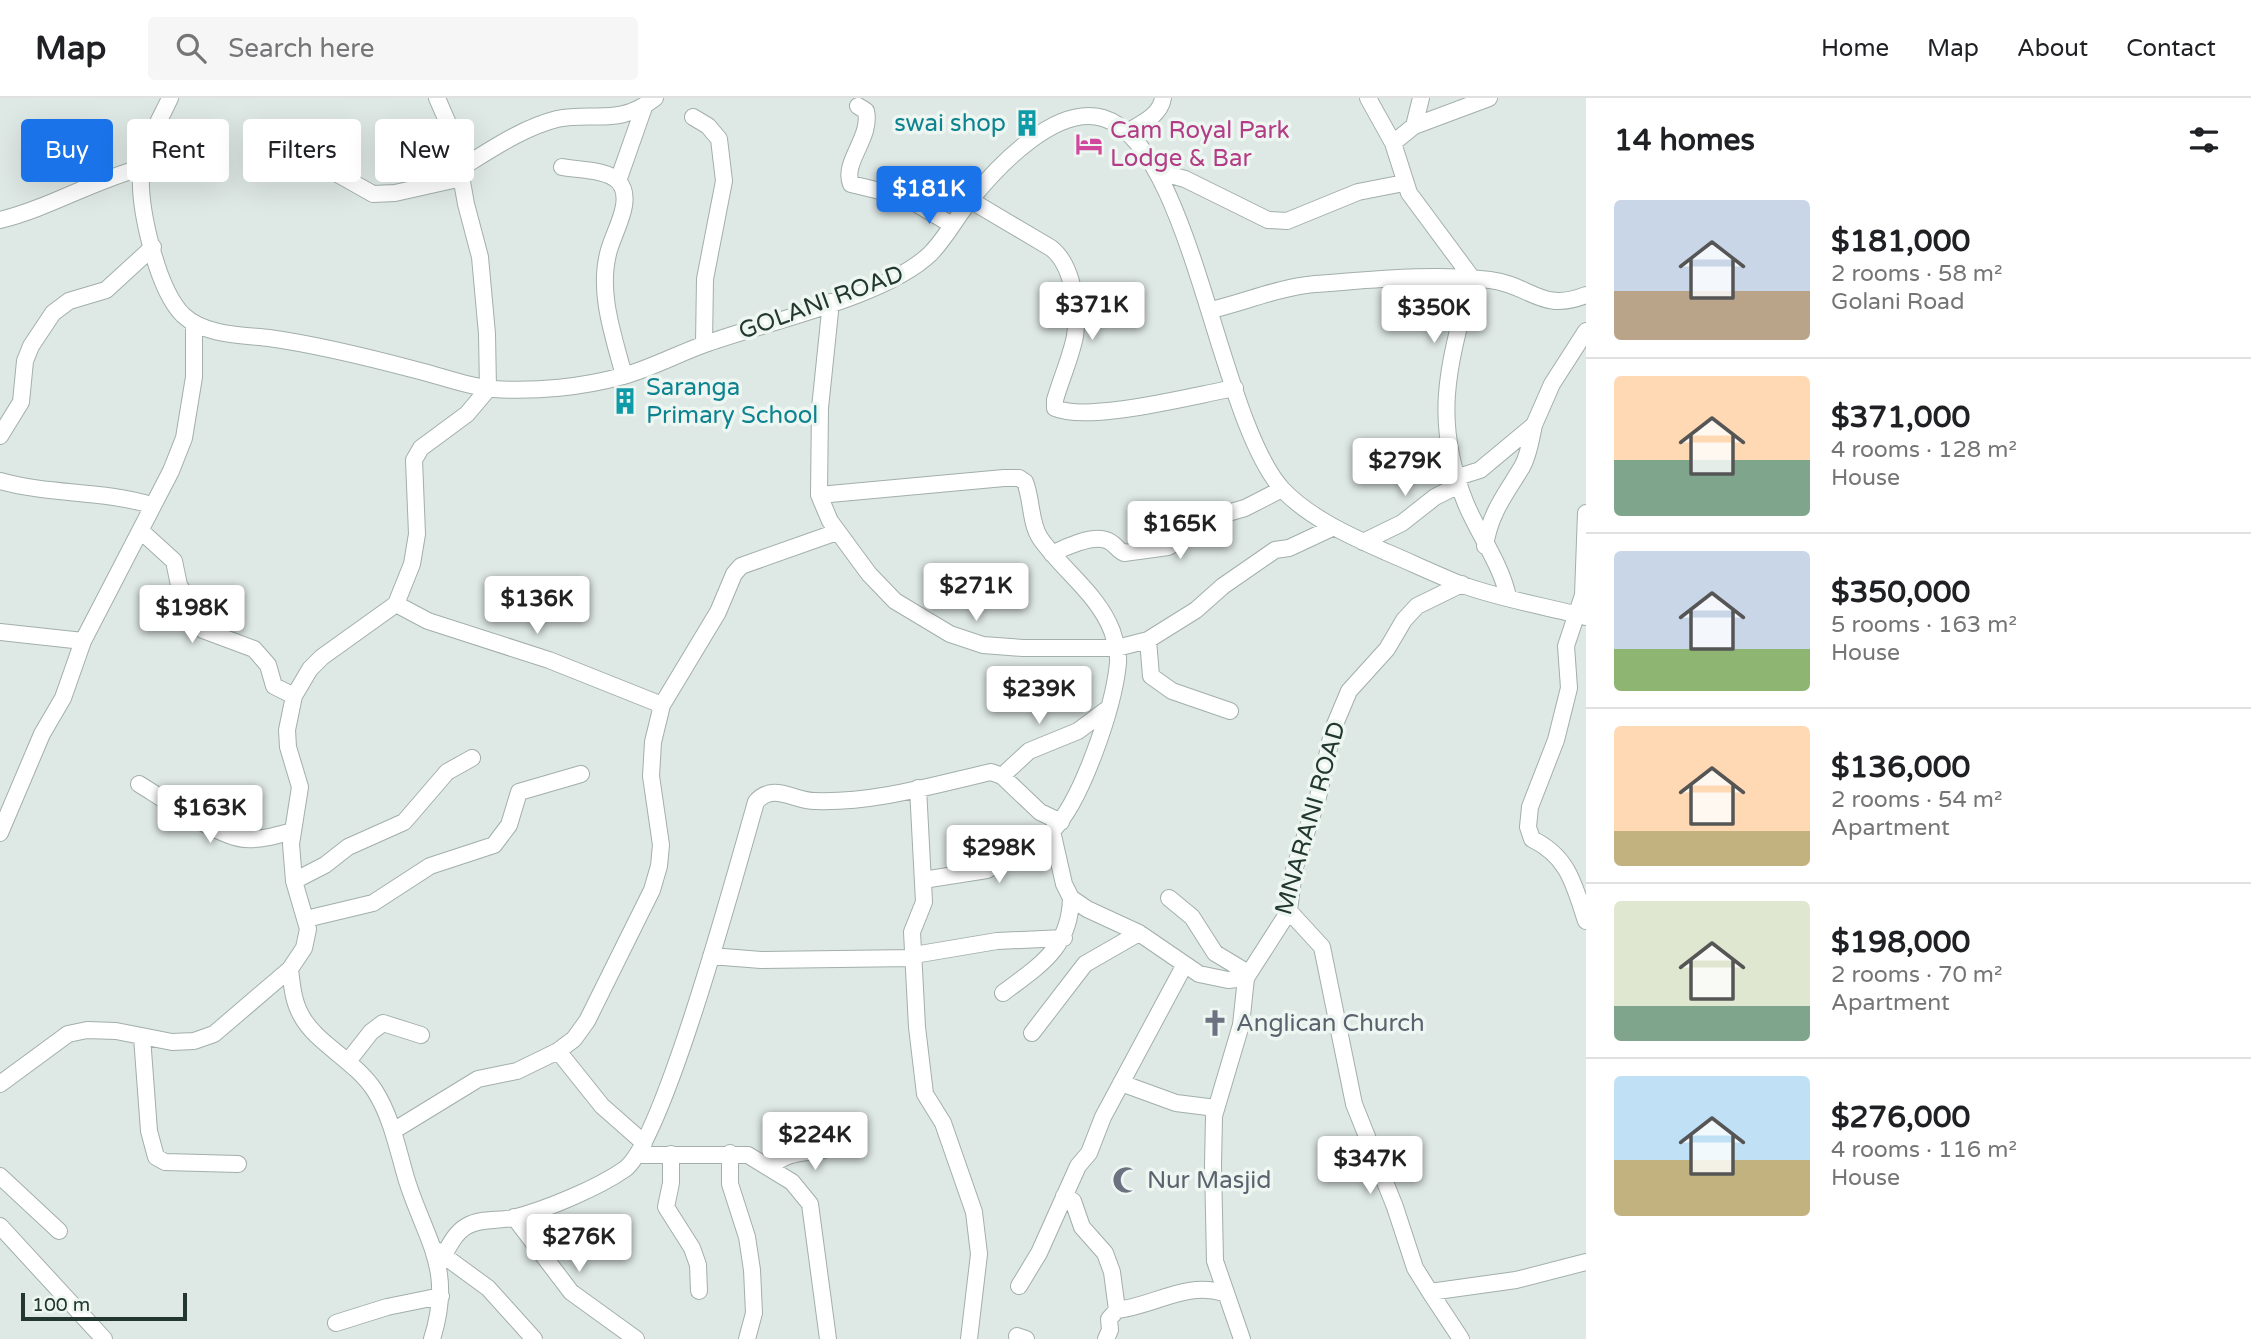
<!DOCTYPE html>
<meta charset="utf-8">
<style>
body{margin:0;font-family:"Varela Round",sans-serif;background:#f6f6f6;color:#202124;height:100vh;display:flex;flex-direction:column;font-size:26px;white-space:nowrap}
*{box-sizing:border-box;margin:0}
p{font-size:23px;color:#757577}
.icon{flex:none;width:38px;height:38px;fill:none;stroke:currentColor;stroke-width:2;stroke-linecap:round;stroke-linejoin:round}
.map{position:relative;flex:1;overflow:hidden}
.details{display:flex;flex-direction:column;background:#fff;width:665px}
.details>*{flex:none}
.banner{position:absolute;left:21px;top:21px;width:665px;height:63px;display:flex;gap:14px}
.scale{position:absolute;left:21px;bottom:18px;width:166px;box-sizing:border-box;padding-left:7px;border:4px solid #213730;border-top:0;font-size:19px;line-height:24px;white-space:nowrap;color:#213730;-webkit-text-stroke:5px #eef6f2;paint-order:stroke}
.price{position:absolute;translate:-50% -60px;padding:0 16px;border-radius:7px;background:#fff;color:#222;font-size:23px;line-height:46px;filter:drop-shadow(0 2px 4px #0008)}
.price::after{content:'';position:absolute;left:50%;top:42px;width:21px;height:16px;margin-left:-10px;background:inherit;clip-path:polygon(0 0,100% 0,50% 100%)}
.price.active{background:#1a73e8;color:#fff}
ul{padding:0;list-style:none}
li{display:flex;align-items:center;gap:21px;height:175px;padding:0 28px}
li+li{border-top:2px solid #e0e0e0}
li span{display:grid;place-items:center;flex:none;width:196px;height:140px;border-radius:7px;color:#555}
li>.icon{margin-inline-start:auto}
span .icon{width:84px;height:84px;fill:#fffc;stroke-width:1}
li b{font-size:30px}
h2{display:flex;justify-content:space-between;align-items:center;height:84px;padding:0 28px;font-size:30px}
.tag{padding:0 24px;border-radius:7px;background:#fff;box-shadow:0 7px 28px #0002;font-size:24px;line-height:63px}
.tag.active{background:#1a73e8;color:#fff}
header{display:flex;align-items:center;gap:42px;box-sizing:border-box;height:98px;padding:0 35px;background:#fff;border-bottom:2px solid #e0e0e0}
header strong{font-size:33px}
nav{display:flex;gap:38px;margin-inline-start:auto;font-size:24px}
.search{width:490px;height:63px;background:#f6f6f6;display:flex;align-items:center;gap:18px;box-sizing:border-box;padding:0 24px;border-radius:7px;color:#757577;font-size:26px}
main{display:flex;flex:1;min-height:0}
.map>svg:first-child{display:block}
</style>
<header>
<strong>Map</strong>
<div class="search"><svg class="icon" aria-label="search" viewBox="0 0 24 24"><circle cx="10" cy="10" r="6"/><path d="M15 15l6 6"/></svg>Search here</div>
<nav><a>Home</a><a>Map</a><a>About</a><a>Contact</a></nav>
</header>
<main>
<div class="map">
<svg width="1586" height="1241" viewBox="0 0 1586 1241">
<rect width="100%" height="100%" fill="#dee8e4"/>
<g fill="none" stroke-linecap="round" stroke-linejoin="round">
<defs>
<path id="minor" d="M170,0C160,22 142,51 141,75C139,111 157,191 183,217C204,237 241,237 269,240C319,247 367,259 416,272C441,278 468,289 494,291C536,294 583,289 623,278C652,270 679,255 708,245C769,223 885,199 930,156C946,140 957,118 972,100C998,68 1056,6 1103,20C1192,46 1218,322 1283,392C1310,420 1350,438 1386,454C1410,464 1435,476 1460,486C1500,501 1545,508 1586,519
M1368,0L1393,45L1409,95L1472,180C1449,265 1431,320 1466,406C1479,437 1501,466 1508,499
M858,8L866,13C872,40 842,64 851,86L905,99L952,127
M693,19L708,28L719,41L724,83L705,181L704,246
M1414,28L1489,0
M1127,34C1141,26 1160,18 1163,0
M1393,45L1414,28L1421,0
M288,48L373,96L395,95L462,80
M562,69C577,72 608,71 619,84C635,103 612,136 608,156C598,196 614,239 624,278
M461,70C490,52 524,29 557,21C595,13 618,29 655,0
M1156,73L1185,81L1268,122L1287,123L1358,94L1404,85
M618,83L644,9
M970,102L1051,150C1073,167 1079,211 1075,238C1071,259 1061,281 1055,302V310C1089,325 1195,297 1235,290
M0,122C49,110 92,83 141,70
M831,204L820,310L819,397L830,423L869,476L895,503L950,536L983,547L1023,550H1117L1148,542L1196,512L1223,488L1275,452L1289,450L1334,429
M1211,212C1245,204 1280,189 1315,186C1371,182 1433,175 1490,182C1531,187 1541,215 1586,197
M0,338L21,304L25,263L31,248L53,215L69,203L106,192L153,149
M1458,379L1480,372L1534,327L1552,286L1586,233
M0,383C50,397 101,392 151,407
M819,397L1004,380H1019L1025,384C1032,401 1030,425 1040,440C1063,473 1098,496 1112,533C1115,543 1119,554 1118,565C1114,608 1082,703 1052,733L1064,786L1071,800L1087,811L1139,835L1199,876L1228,882L1246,880
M1586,415L1583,497L1566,548L1569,590L1556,642L1530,709L1528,729L1532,741C1569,759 1574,787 1586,823
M141,433L174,463L179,487L188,502L196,524L203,532L254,551L268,567L274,588L294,598
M1363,444L1402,425L1435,399L1459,387
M1485,448C1490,415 1505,397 1522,369C1529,357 1531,341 1534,327
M1052,456C1065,449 1092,437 1106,442C1114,444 1117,452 1124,455L1168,449L1185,440L1207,421L1245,410L1282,391
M396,506L428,523L549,562L662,607
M0,534L83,543
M1148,542L1151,578L1172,593L1230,613
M1002,678L1029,653L1078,633L1106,612
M139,686C162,700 220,740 245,741C262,742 278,737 293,733
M918,690L924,804L912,834L917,929L925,996L943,1025L974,1114L979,1156L969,1241
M0,735L42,636L63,600L83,543L171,373L184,340L194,279V226
M923,782L987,772L1052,733
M294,783L325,767L348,749L404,724L447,674L472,660
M1169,800L1192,819L1215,855L1248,875
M1289,813L1322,849L1354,1006L1395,1109L1415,1170L1430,1194L1516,1182L1586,1164
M306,821L373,805L430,768L494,747L509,727L519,694L581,676
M914,857L997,843L1064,840
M711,858L761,862L914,860
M290,871C292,887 293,903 301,917C315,945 355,962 375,993C392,1020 398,1053 407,1083C427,1145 454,1171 432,1241
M1003,895C1040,867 1070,850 1071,800
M1032,935L1085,866L1139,835
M142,939L149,1033L156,1059L165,1064L238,1066
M558,953L602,1008L644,1045
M349,962L371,934L383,925L421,937
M1121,985L1176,1005L1216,1010
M0,986L68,936L87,932L116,933L172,944L194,943L214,936L290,871L304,850L308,831L294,783L291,746L300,689L288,649L287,632L294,598L310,571L322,559L396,506L412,466L417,436L414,362L421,350L467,316L488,291L487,236L480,159L466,106L454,39L437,0
M393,1033L478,981L517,973L558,953L574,941L587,923L652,792L659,768L661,747L651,678L653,644L662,607L718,514L734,476L741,468L837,434
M730,1055V1086L747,1139L752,1172L754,1215L747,1241
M671,1056V1085L666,1109L692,1150L698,1167L699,1193
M639,1057H748L792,1084L810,1106L828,1241
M769,1070C796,1046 812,1061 842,1045
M0,1078L59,1133
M1064,1098L1073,1103L1082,1129L1105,1155L1112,1174L1117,1212
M514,1119L571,1194L636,1241
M0,1128L104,1241
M436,1152L488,1190L534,1241
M444,1157C450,1146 456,1134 467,1128C480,1120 498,1123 513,1120C545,1112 598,1090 625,1071C664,1042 738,766 756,704C773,684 794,703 815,703C874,705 934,687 991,674L1002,678L1040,714L1061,724
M1019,1188L1039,1155L1078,1068L1089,1055L1103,1019L1184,868
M1430,1194L1461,1241
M336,1225L387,1209L441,1198
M1017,1238L1026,1241
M1106,1241L1110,1232L1109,1221L1117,1212C1154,1208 1186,1183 1224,1195
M1242,1241L1215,1163L1213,1067L1214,1018L1241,927L1246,880L1289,813L1294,772L1318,699L1333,631L1349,593L1387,551L1404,522L1417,508L1462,486"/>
</defs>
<use href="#minor" stroke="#a2afaa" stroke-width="18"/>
<use href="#minor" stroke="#fff" stroke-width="16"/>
</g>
<defs>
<symbol id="building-bare" viewBox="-9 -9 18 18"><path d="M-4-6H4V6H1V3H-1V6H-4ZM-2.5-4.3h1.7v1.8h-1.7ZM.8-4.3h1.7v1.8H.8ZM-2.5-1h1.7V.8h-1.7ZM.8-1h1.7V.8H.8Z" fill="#0f9aa8" stroke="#eef6f2" stroke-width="2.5" paint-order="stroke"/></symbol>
<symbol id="hotel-bare" viewBox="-9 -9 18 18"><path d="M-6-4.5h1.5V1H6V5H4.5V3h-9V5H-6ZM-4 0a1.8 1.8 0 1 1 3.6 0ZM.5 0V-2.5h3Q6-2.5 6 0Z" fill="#d1479c" stroke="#eef6f2" stroke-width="2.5" paint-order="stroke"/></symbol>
<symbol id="church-bare" viewBox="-9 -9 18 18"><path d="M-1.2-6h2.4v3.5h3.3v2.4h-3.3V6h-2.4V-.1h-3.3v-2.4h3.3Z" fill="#6b7280" stroke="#eef6f2" stroke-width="2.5" paint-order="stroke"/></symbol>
<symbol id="mosque-bare" viewBox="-9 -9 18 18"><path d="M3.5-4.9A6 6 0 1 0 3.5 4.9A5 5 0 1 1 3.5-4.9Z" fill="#6b7280" stroke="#eef6f2" stroke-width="2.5" paint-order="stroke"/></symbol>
</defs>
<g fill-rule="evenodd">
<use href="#building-bare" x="1008" y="6" width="38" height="38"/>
<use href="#hotel-bare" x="1070" y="27" width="38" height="38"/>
<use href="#building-bare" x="606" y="284" width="38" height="38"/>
<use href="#church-bare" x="1196" y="906" width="38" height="38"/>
<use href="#mosque-bare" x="1107" y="1063" width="38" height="38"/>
</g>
<g text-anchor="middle" stroke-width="7" stroke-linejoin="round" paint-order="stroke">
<g font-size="24" fill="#0d838f" stroke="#eef6f2" text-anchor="end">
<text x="1006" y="33">swai shop</text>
<text x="646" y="297" text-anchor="start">Saranga<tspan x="646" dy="28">Primary School</tspan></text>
</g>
<g font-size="24" fill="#b23c85" stroke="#eef6f2" text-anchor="start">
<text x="1110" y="40">Cam Royal Park<tspan x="1110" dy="28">Lodge &amp; Bar</tspan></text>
</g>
<g font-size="24" fill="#213730" stroke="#eef6f2">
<text transform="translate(821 204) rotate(-20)" y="8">GOLANI ROAD</text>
<text transform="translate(1310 720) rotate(-74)" y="8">MNARANI ROAD</text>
</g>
<g font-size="24" fill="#5b616d" stroke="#eef6f2" text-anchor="start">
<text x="1236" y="933">Anglican Church</text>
<text x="1147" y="1090">Nur Masjid</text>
</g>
</g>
</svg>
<div class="scale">100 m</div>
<b class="price active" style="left:929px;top:128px">$181K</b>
<b class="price" style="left:1092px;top:244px">$371K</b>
<b class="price" style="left:1434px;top:247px">$350K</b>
<b class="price" style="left:1405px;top:400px">$279K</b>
<b class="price" style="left:1180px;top:463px">$165K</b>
<b class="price" style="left:976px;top:525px">$271K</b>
<b class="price" style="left:537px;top:538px">$136K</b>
<b class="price" style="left:192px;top:547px">$198K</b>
<b class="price" style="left:1039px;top:628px">$239K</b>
<b class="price" style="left:210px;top:747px">$163K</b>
<b class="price" style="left:999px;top:787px">$298K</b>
<b class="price" style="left:815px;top:1074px">$224K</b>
<b class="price" style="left:1370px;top:1098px">$347K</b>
<b class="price" style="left:579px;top:1176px">$276K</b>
<div class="banner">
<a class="tag active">Buy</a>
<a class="tag">Rent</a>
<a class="tag">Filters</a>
<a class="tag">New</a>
</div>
</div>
<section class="details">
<h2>14 homes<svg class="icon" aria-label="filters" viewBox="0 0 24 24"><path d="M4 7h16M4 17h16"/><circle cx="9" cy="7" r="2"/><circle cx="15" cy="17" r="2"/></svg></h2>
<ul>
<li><span style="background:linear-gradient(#c9d6e8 65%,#b9a48a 0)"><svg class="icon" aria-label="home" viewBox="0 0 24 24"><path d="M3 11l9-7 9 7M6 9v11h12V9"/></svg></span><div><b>$181,000</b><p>2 rooms · 58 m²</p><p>Golani Road</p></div></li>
<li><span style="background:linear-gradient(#ffd9b3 60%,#7fa58c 0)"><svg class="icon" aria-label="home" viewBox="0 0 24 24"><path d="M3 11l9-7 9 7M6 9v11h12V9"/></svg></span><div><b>$371,000</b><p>4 rooms · 128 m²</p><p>House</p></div></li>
<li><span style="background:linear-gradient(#c9d6e8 70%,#8fb573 0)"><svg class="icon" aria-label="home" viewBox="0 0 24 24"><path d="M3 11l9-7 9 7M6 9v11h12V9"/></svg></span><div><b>$350,000</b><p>5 rooms · 163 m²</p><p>House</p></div></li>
<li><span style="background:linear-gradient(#ffd9b3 75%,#c2b280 0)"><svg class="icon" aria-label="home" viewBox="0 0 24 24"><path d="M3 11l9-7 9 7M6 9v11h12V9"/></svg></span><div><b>$136,000</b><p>2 rooms · 54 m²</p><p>Apartment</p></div></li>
<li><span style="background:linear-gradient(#dfe7d0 75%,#7fa58c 0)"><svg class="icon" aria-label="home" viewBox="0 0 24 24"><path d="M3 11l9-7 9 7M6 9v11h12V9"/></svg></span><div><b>$198,000</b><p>2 rooms · 70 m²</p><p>Apartment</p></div></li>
<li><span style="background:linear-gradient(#bfe0f5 60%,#c2b280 0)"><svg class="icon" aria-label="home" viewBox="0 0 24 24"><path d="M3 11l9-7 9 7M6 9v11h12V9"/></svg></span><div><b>$276,000</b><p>4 rooms · 116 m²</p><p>House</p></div></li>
</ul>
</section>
</main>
